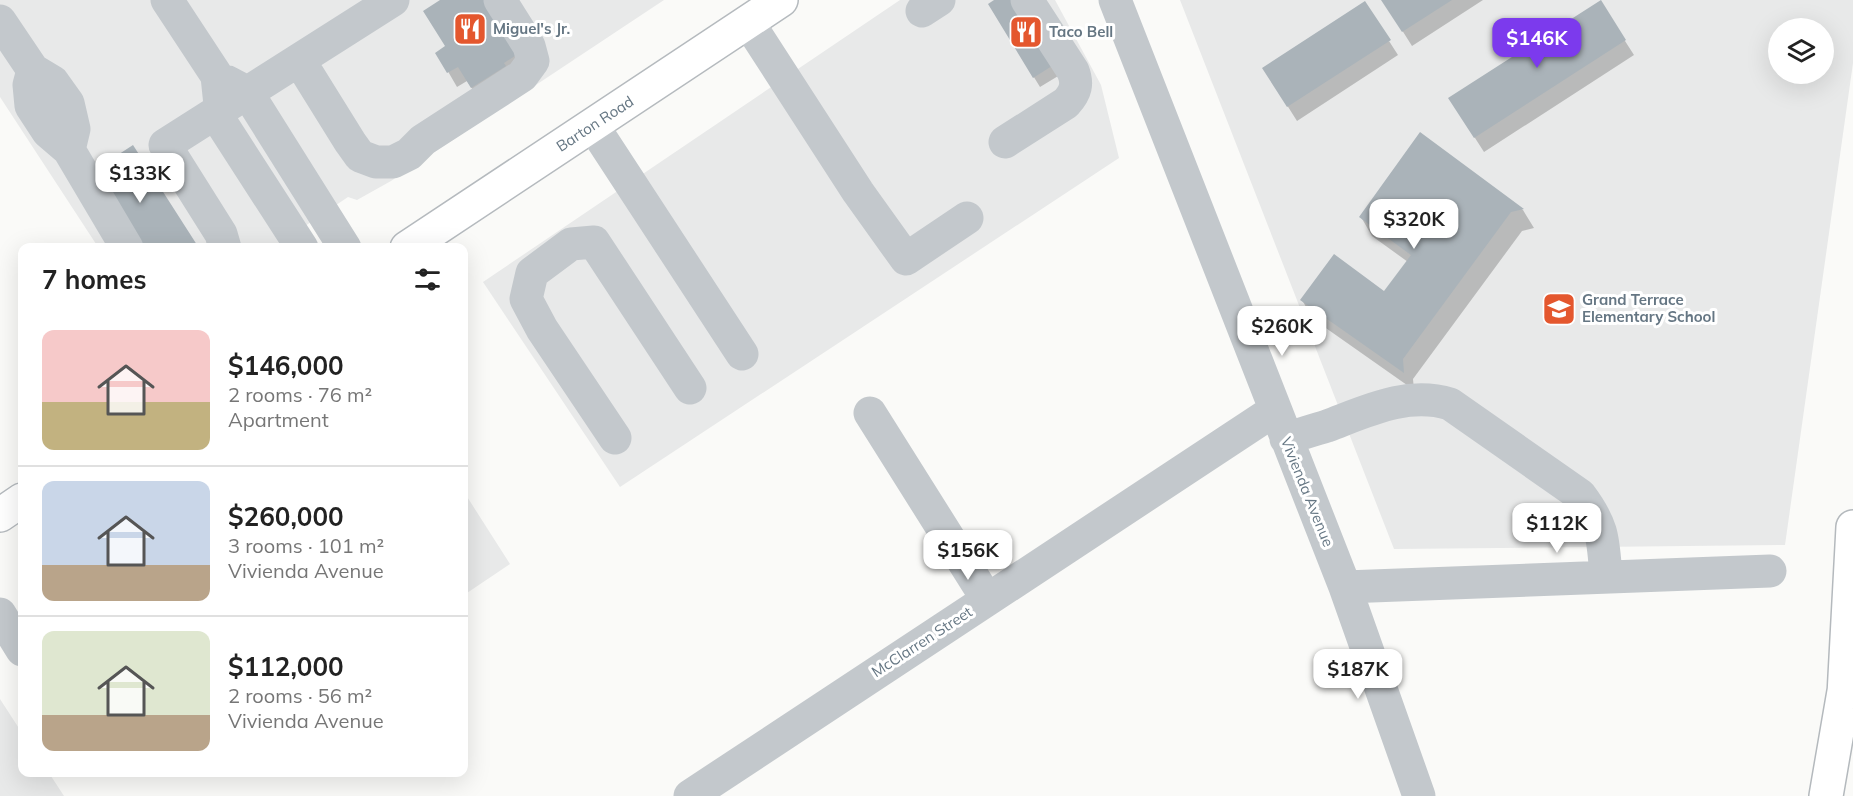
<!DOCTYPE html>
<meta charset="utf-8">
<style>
body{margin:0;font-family:Mulish,sans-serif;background:#f2f2f2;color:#222;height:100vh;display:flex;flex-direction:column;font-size:22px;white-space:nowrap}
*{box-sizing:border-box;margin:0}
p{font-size:20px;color:#767676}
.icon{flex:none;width:33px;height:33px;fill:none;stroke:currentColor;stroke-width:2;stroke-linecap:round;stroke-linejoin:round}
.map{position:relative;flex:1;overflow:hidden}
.details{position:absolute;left:18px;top:243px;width:450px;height:534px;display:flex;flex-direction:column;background:#fff;border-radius:12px;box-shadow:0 6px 24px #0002}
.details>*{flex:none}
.fabs{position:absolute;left:1768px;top:18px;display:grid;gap:12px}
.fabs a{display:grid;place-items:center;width:66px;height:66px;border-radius:50%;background:#fff;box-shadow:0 6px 24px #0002;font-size:30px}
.price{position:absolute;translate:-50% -51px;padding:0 14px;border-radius:12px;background:#fff;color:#222;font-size:20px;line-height:39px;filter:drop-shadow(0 2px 3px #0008)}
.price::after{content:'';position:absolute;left:50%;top:36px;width:18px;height:14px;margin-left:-9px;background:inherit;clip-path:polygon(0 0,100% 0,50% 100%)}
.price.selected{background:#7c3aed;color:#fff}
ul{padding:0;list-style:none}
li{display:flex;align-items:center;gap:18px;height:150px;padding:0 24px}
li+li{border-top:2px solid #e0e0e0}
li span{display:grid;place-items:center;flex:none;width:168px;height:120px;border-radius:12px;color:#555}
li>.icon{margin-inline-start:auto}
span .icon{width:72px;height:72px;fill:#fffc;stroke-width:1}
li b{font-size:26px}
h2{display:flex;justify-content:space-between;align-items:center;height:72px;padding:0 24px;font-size:26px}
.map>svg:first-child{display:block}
</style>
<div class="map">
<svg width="1853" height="796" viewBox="0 0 1853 796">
<rect width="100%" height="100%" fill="#fafaf8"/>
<path fill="#e8e9e9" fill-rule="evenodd" d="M0,0H664L391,181L357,200L348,197L274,247H98L0,97Z
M900,0H1055L1101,85L1119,158L620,487L483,282Z
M1180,0H1853V63L1785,545L1394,549ZM1779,28H1824V74H1779Z
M464,492L510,564L464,595Z
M0,699L22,733V772L49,773L64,796H0Z"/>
<path fill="#0003" d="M443,0L520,53L481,102L467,81L457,87L446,68L447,47Z
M996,0L1068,70L1040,87L995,14Z
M1383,0H1483L1412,46Z
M1600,2L1634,55L1484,152L1459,113Z
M1389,41L1398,55L1297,121L1273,83Z
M1420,134L1523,210L1534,228L1522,231L1413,379L1414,390L1313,319L1302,300L1384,294L1408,262L1372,236L1361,217Z"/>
<path fill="#aab3b9" d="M440,0H489L521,52L504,63L506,66L471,88L458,67L447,73L435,53L445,46L423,11Z
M994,0H1027L1063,59L1033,78L988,4Z
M1381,0H1452L1402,32Z
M1601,0L1626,40L1474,138L1448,98Z
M1365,1L1391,40L1287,107L1262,68Z
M1420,132L1524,209L1511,212L1403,359L1404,373L1300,300L1334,254L1384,291L1411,255L1359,217Z
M133,145L199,248H133L87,175Z"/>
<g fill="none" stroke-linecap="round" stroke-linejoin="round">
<defs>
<path id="major" d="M407,248L781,0
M0,515L22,500"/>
<path id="highway" d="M1844,695L1853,527
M1826,796L1847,674"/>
</defs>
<use href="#major" stroke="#b5babe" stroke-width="36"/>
<use href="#highway" stroke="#b4b9bd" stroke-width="36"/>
<path stroke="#c3c8cc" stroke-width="33" d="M167,0L217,76L222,124L302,248
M1115,0L1345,587L1419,796
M922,11L939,0
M0,21L33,70L53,82L68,103L74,129L69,150
M748,22L858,192L906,259L967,218
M299,60L350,142L360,156L376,162H393L409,154L423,140L522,76L533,61L529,46L500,0
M33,70L29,85L31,106L48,132L69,150L127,248
M228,82L247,92L345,248
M593,126L742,354
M1005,142L1066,103C1076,92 1078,84 1073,71L1027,0
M225,248L221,234L165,145L393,0
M870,413L987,599
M615,438L542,329L526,299L532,273L571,244L594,242L690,388
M1286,439C1300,434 1314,430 1327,426C1367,411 1407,391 1450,404L1580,495C1604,527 1603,539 1606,577
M1345,587L1770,571
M0,614L22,650
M690,796L1275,410"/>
<use href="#major" stroke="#fff" stroke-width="33"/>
<use href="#highway" stroke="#fff" stroke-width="33"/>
</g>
<defs>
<symbol id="restaurant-square" viewBox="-11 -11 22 22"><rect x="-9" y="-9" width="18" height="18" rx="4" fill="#e4572e" stroke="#fff"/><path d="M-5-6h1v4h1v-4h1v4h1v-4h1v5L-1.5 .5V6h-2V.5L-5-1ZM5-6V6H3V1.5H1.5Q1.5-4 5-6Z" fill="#fff"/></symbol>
<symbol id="school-square" viewBox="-11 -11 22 22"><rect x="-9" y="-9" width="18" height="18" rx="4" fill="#e4572e" stroke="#fff"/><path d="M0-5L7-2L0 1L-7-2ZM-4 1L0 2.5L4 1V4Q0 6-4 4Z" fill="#fff"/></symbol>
</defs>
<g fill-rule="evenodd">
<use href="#restaurant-square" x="451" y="10" width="38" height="38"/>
<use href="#restaurant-square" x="1007" y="13" width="38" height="38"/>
<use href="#school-square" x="1540" y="290" width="38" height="38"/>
</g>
<g text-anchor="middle" stroke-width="6" stroke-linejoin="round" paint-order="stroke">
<g font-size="15" font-weight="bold" fill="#657683" stroke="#fff" text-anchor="start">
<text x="493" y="34">Miguel's Jr.</text>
<text x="1049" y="37">Taco Bell</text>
<text x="1582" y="305">Grand Terrace<tspan x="1582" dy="17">Elementary School</tspan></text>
</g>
<g font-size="15" fill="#657683" stroke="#fff">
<text transform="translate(595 124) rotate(-33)" y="5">Barton Road</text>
<text transform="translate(1307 492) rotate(68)" y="5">Vivienda Avenue</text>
<text transform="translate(922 642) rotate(-33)" y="5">McClarren Street</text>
</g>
</g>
</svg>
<div class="fabs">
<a><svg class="icon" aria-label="layers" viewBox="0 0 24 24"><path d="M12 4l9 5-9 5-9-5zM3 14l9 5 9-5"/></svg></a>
</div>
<b class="price selected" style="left:1537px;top:69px">$146K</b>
<b class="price" style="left:140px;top:204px">$133K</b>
<b class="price" style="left:1414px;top:250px">$320K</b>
<b class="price" style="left:1282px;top:357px">$260K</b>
<b class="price" style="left:1557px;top:554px">$112K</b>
<b class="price" style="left:968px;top:581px">$156K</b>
<b class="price" style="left:1358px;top:700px">$187K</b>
<section class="details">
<h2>7 homes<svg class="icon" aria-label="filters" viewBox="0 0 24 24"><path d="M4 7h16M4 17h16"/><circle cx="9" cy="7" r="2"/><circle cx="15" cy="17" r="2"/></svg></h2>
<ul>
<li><span style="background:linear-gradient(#f6c9c9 60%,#c2b280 0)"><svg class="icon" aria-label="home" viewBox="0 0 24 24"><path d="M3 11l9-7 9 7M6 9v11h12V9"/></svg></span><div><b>$146,000</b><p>2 rooms · 76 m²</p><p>Apartment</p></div></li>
<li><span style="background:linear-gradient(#c9d6e8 70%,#b9a48a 0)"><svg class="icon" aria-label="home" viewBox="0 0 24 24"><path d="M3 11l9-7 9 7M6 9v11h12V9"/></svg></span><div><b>$260,000</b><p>3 rooms · 101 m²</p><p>Vivienda Avenue</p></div></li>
<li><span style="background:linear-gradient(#dfe7d0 70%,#b9a48a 0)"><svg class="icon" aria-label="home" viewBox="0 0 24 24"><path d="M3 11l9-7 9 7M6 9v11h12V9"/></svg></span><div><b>$112,000</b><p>2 rooms · 56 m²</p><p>Vivienda Avenue</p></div></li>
</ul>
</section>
</div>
